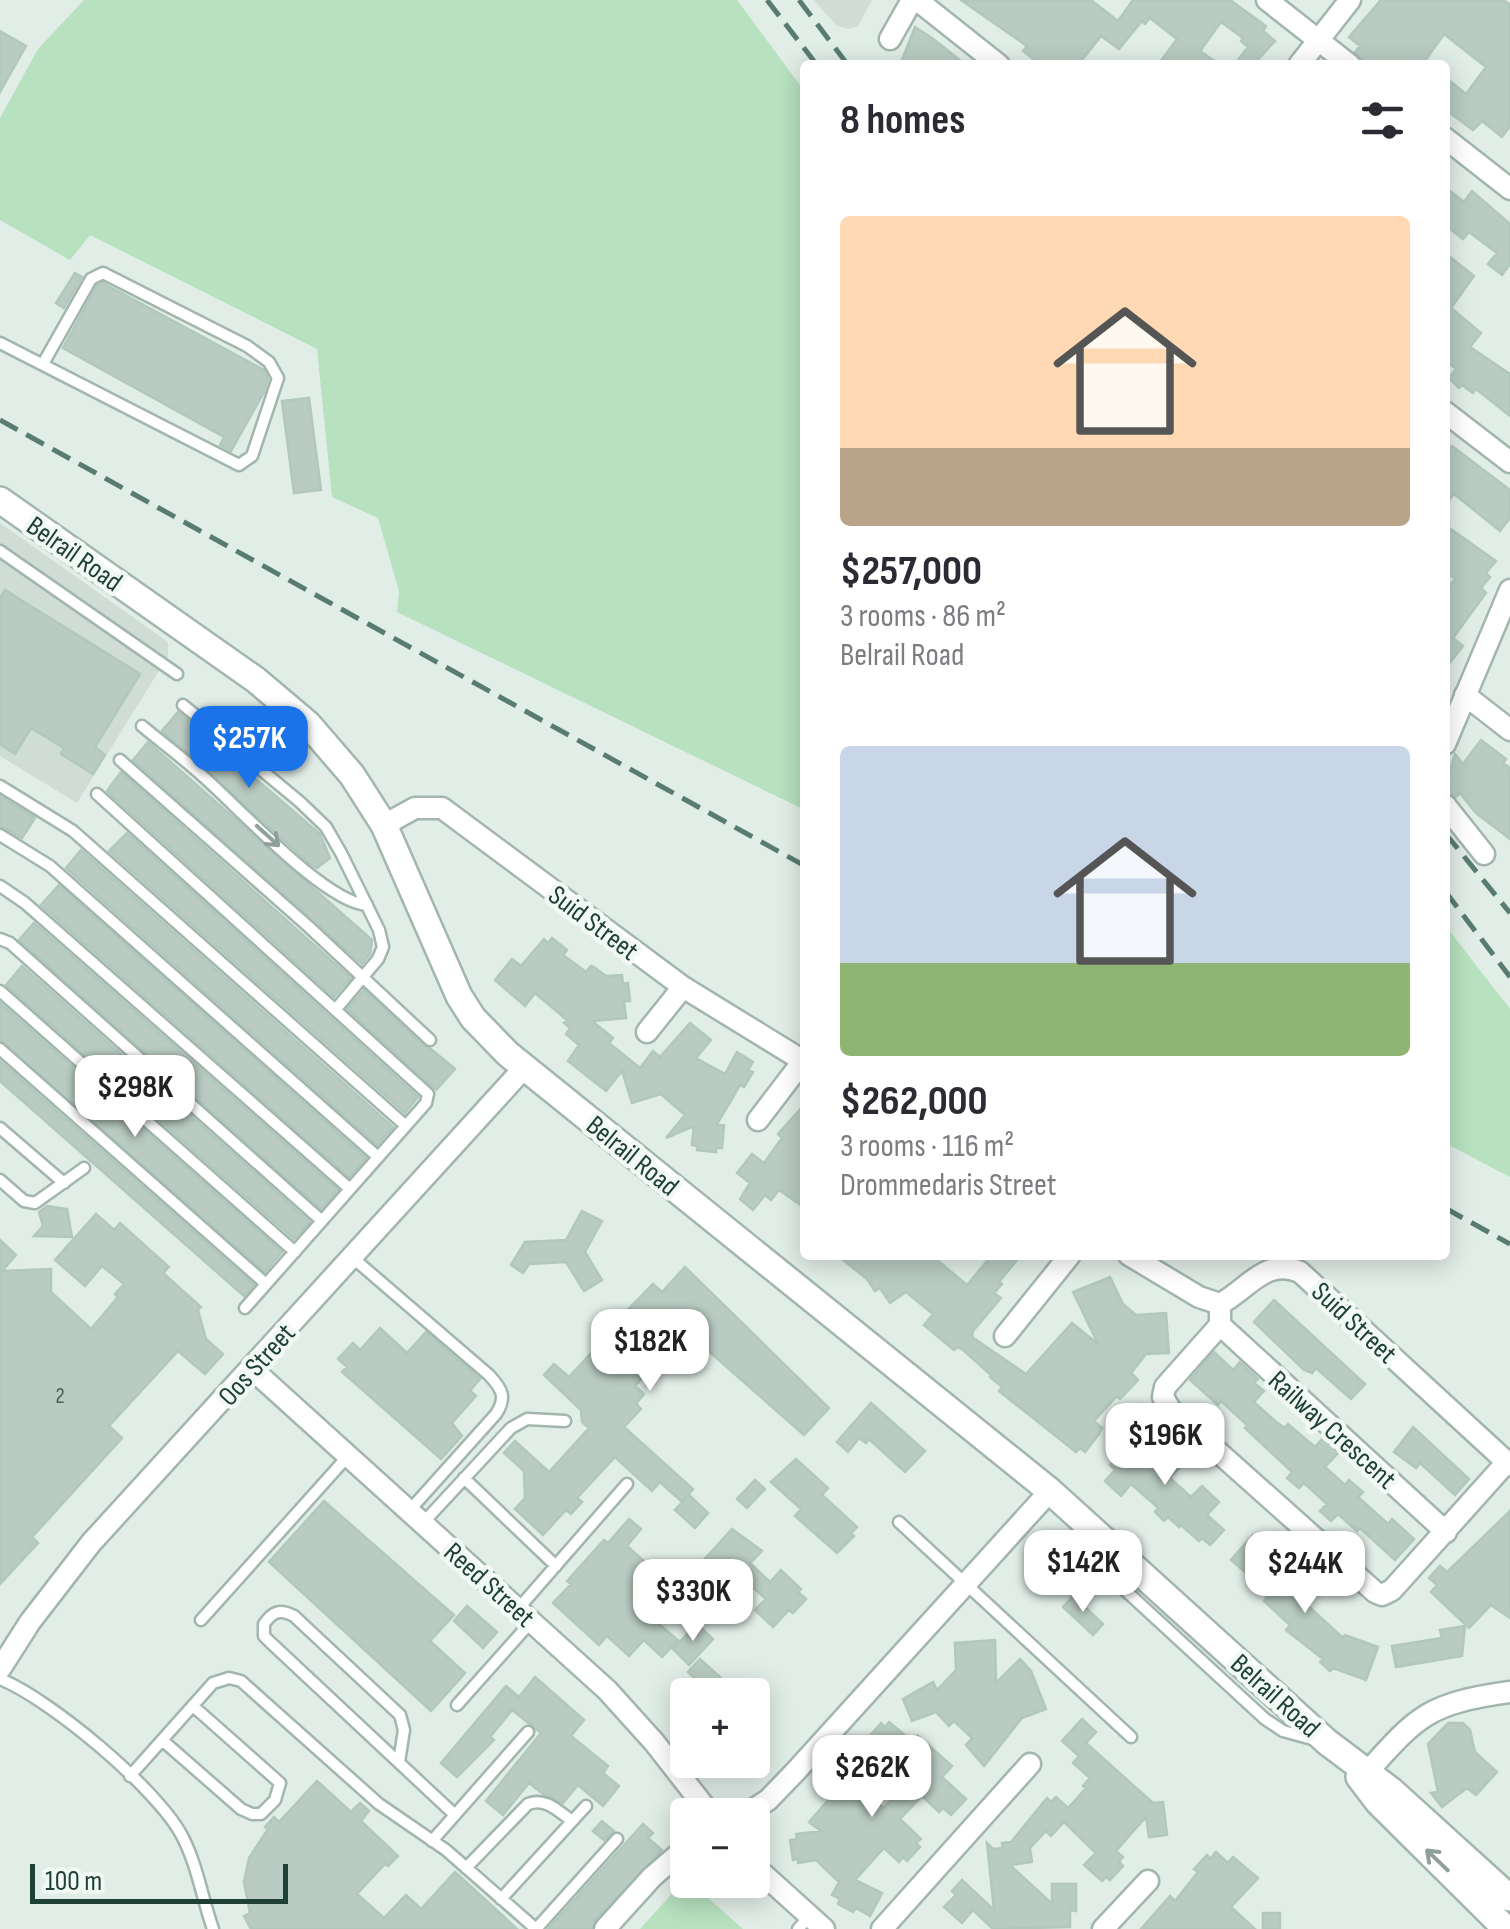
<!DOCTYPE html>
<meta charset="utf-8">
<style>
body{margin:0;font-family:"Sofia Sans Condensed",sans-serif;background:#f2f2f3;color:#2b2b33;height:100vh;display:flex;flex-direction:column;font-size:38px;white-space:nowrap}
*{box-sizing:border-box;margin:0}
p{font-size:32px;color:#7c7c81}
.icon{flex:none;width:55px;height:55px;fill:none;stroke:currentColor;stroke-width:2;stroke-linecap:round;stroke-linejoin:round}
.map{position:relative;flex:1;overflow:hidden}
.drawer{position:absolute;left:800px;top:60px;width:650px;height:1200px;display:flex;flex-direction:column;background:#fff;border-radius:10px;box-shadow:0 5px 25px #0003}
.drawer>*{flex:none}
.controls{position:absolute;left:670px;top:1678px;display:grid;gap:20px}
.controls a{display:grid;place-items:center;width:100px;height:100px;border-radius:10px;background:#fff;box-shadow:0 5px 25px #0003;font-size:50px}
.scale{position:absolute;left:30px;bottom:25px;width:258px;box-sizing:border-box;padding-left:10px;border:5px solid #1f4035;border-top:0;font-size:28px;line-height:35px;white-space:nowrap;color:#1f4035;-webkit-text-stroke:8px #f2f9f5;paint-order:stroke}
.price{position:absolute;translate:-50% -85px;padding:0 22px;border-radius:20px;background:#fff;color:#222;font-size:32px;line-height:65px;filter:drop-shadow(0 2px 5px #0008)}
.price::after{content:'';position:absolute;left:50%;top:60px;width:30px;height:22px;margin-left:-15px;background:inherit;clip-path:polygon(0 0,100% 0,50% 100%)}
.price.active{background:#1a73e8;color:#fff}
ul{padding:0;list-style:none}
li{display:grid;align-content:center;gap:20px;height:530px;padding:0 40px}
li span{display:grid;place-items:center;height:310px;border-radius:10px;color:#555}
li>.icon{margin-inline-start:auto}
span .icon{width:180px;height:180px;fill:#fffc;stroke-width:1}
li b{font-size:42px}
h2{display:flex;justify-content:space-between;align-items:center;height:120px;padding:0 40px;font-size:42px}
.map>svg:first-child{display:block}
</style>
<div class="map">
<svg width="1510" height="1929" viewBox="0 0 1510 1929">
<rect width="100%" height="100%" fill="#e1ede7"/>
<path fill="#cfddd6" d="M814,0H872L858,26L848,29L836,25Z
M0,523L168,642V656L77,803L0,756Z"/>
<path fill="#b7e1bf" d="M84,0H737L805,92V810L397,612L399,591L378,518L332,497L317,349L90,235L70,260L0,220V118L38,49Z
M1445,925L1510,1009V1177L1445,1143Z
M686,1878L688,1880L743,1929H640Z"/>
<path fill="#b9cbc2" stroke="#b2c8bd" stroke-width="2.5" d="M961,0H1091L1118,21L1133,0H1230L1266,26L1263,31L1275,41L1253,65H1234L1248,47L1241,41L1243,38L1221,22L1200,51L1220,65H1158L1177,39L1150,18L1145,24L1142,21L1119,49L1101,36L1078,65H1041L1023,51L1027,46Z
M1381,0H1504L1510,5V126L1502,137L1482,121L1473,130L1445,109V77L1466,94L1486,67L1444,34L1422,65H1368L1363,61L1355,52L1360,46L1349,37Z
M915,27L932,38L966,65H900Z
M0,31L26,46L0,92Z
M1445,187L1464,202L1472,191L1510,224V264L1502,275L1488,264L1497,253L1469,232L1463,239L1445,225Z
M1445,253L1474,276L1451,308L1481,333L1470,347L1510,374V416L1476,389L1473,393L1462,385L1459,388L1449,378L1456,369L1445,360Z
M75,273L82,277L64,308L56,303Z
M103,283L264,370L268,379L264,392L231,451L220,445L224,437L63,348L97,286Z
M309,398L321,490L294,493L282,401Z
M1452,446L1510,490V518L1500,531L1454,494L1445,505V455Z
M1445,525L1496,561L1486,573L1490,577L1481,588L1486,593L1453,638L1463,646L1445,669V591L1455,579L1445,571Z
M5,590L140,674L95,747L105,755L93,774L61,754L64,748L31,728L15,754L0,744V598Z
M178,712L320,834L330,858L317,868L309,863L162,731Z
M1481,740L1506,759L1503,763L1510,768V839L1476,813L1460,793L1456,797L1445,785L1455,754L1463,764Z
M148,742L372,940L370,954L362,964L133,760Z
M121,772L351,978L334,997L107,791Z
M0,796L35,818L22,838L0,826Z
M127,833L418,1097L405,1113L109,851Z
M81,850L393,1127L377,1145L66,868Z
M59,885L366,1158L349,1177L41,905Z
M34,923L338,1190L321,1209L19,940Z
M552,938L567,950L563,955L586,972L591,966L594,967L606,976L622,975L623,984L628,983L630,1001H624L626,1018L592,1021L613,1038L609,1043L640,1068L653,1051L660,1057L690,1023L711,1040L696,1058L725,1074L737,1052L753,1062L748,1070L753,1072L744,1087L740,1085L717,1124L724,1125L722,1148H716V1152L697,1150V1146L692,1145L694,1126L666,1138L685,1115L661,1094L632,1103L622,1071L606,1091L568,1061L579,1045L566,1034L570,1028L564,1023L567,1020L535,993L525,1006L495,980L512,959L521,966L544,939L548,943Z
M22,966L310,1222L294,1239L6,985Z
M364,990L424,1046L431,1049L455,1069L436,1090L347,1009Z
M0,1003L282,1252L265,1272L0,1040Z
M0,1061L254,1285L244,1296L0,1081Z
M805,1104V1208L779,1190L771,1200L765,1195L753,1210L740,1199L750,1183L737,1173L752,1154L764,1163L782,1138L778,1134Z
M47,1206L67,1209L72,1237L34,1236L43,1226L39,1212Z
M582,1211L602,1221L585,1252L602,1280L584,1291L566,1262L529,1264L523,1273L511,1265L525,1242L566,1240Z
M96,1214L114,1230L120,1223L169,1267L163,1273L201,1307L198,1310L206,1339L223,1354L205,1374L178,1351L109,1426L122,1438L32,1537L38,1543L0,1584V1240L16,1255L2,1271L51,1269V1292L91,1329L118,1297L115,1294L124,1284L102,1266L85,1286L55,1260Z
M837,1255H931L967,1285L992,1255H1021L999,1282L1002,1284L994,1293L1001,1298L973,1331L972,1337L1026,1374L1072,1323L1098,1344L1073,1292L1110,1277L1123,1304L1136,1315L1166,1313L1169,1353L1146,1354L1131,1373L1138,1380L1120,1399L1117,1396L1094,1421L1102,1428L1099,1434L1085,1452L1080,1448L1076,1452L999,1391L1002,1387L990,1377L991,1375L962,1349L957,1347L954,1350L924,1325L933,1314L906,1292L890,1303L880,1288L875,1291L867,1279Z
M685,1267L829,1408L804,1435L686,1331L635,1386L644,1394L636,1404L641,1409L624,1427L693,1489L682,1502L660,1482L652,1491L615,1457L577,1498L582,1502L571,1514L566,1510L543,1535L515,1509L525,1498L524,1471L504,1453L515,1441L549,1472L589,1428L582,1422L581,1410L544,1375L554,1364L569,1377L613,1329L611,1327L653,1284L662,1292Z
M1274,1300L1365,1384L1351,1399L1316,1368L1312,1373L1304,1370L1254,1322Z
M380,1328L407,1353L426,1332L480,1379L470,1391L476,1396L452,1423L462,1436L441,1459L342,1372L347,1367L338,1359L353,1343L360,1350Z
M1214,1352L1233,1370L1240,1362L1258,1379L1254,1383L1264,1391L1254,1402L1276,1422L1285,1428L1288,1424L1315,1447L1323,1438L1339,1452L1325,1467L1345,1485L1349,1480L1363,1492L1358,1497L1388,1524L1392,1519L1414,1539L1395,1560L1360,1528L1357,1531L1338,1514L1331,1521L1320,1511L1327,1504L1304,1483L1299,1488L1287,1478L1292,1472L1245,1428L1247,1425L1221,1401L1218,1405L1190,1380Z
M871,1403L925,1451L905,1472L869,1439L866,1443L859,1438L848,1452L837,1442Z
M1413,1427L1469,1479L1455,1495L1420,1463L1416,1468L1394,1452Z
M1136,1437L1150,1450L1162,1437L1185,1462L1170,1478L1191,1497L1202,1486L1219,1502L1207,1515L1224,1530L1210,1545L1202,1538L1199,1541L1181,1525L1179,1527L1168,1517L1164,1521L1155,1512L1158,1508L1154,1504L1131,1484L1121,1496L1105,1481L1115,1470L1110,1465Z
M796,1459L828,1488L822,1495L857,1527L851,1533L854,1536L837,1553L795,1516L801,1509L771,1482Z
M755,1480L765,1489L747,1508L737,1499Z
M689,1495L708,1513L695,1528L675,1510Z
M324,1501L454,1615L430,1641L465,1673L431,1711L269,1562Z
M1510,1511V1618L1491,1605L1469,1628L1431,1592L1437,1585L1429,1578L1440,1566L1447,1572Z
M629,1519L641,1529L627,1546L662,1577L636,1605L678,1640L662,1657L644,1640L629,1656L607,1636L599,1645L553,1603L571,1584L567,1581L604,1540L608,1543Z
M732,1529L762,1551L750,1563L770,1582L781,1570L801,1589L798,1592L806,1599L793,1613L789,1610L773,1627L755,1610L766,1599L737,1573L729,1582L704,1560Z
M1253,1535L1276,1554L1267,1562L1271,1566L1268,1569L1343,1638L1345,1635L1378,1647L1366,1680L1333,1668L1330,1671L1320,1662L1323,1659L1286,1630L1290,1625L1264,1601L1267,1597L1263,1594L1266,1590L1231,1560Z
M1073,1596L1103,1624L1093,1635L1063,1607Z
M467,1606L497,1632L483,1648L454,1621Z
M697,1624L713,1639L689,1665L673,1649Z
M1465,1626L1462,1656L1396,1667L1392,1646L1442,1638L1440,1630Z
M995,1640L996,1683L1020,1659L1031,1671L1046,1709L1022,1718L984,1766L966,1745L972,1738L954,1721L949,1726L936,1712L912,1721L903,1699L933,1682L937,1690L956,1670L955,1643Z
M700,1659L731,1687L724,1695H700L706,1689L688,1672Z
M535,1677L584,1720L571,1736L608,1766L603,1773L619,1786L603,1806L578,1785L563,1803L543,1794L529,1783L503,1815L486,1801L541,1733L512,1710L490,1737L494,1740L457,1777L441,1763L506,1686L519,1697Z
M1082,1719L1096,1732L1086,1743L1153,1803L1163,1802L1167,1835L1149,1837L1146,1817L1116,1851L1123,1857L1119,1862L1123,1866L1110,1880L1106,1877L1102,1881L1084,1865L1096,1853L1064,1822L1051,1836L1046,1831L1030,1848L1032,1862L1010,1865L1052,1904V1884H1076V1911L1070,1910V1927L993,1929L973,1910L962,1923L944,1907L956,1895L952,1891L962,1880L994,1910L987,1843L993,1849L1003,1848L1002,1843L1011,1842L1047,1798L1051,1802L1056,1797L1068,1808L1086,1788L1083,1786L1090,1778L1073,1763L1079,1756L1062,1741Z
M889,1722L907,1737L870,1779L873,1781L865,1791L883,1808L929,1764L917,1735L952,1766L942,1777L966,1799L951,1815L943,1808L939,1812L922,1796L900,1819L921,1839L916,1843L920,1847L907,1861L903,1857L899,1862L884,1848L855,1880L882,1893L870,1916L856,1908L853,1912L838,1904L840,1899L832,1895L839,1882L816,1860L798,1863V1859L793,1860L790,1840L797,1839L796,1834L821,1831L809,1822L872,1750L868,1746L872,1741L868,1738L881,1723L885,1727Z
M1448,1723H1463L1470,1730L1475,1752L1497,1772L1476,1795L1467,1788L1442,1807L1431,1793L1438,1792L1428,1744Z
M317,1781L351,1812L360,1803L369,1811L361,1821L398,1856L388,1866L385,1864L357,1894L384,1918L406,1895L421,1909L455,1872L517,1929H251L244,1916L250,1913L244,1882L249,1858L268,1829L265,1827L274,1817L279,1822Z
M602,1821L614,1831L604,1840L593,1831Z
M643,1824L653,1833L648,1838L662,1850L595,1920L592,1929H548Z
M1216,1852L1228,1863L1233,1857L1258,1878L1231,1907L1255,1929H1141L1170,1896L1175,1901L1198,1872L1194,1869L1207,1855L1210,1859Z
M1263,1913H1280V1929H1263Z"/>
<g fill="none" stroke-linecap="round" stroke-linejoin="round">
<defs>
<path id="service" d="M0,343L239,465L252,456L278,378L269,362L247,346L103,273L91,279L44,362
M0,551L177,674
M183,705L300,802L326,827L341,853L379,930L383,947L378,959L336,1009
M142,726C160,741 179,755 197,771C234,802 323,902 367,905
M120,760L309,927L430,1040
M0,786L73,831L406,1126
M97,794L428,1094L426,1103L245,1308
M0,835L50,866L378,1157
M0,886L25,903L350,1189
M0,939L10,943L322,1221
M0,991L295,1252
M0,1049L266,1284
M0,1128L64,1183
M0,1180L24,1201L35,1203L84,1168
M353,1258L489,1375C502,1389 507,1397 496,1414L409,1511
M464,1478L556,1566
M899,1522L1131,1737
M423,1523L511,1428L527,1419L565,1421
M1085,1533L1101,1568L1265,1719L1283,1731L1316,1740
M518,1609L627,1484
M201,1620L348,1456
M0,1679C50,1699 155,1787 181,1834C197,1863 202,1898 213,1929
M457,1705L531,1622
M162,1740L241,1809L252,1814H261L275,1800L280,1783L193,1706
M399,1762L404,1730L400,1715L294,1616C280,1609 273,1611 264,1624V1636L270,1642L455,1815
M130,1776L213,1683L229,1678L241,1681L379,1804L446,1850L536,1929
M432,1841L528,1732
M466,1868L528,1804C546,1797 558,1811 572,1821
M501,1899L586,1806
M536,1929L617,1839
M798,1929L810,1916"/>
<path id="minor" d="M917,0L999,65
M1267,0L1350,65
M890,39L912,0
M1299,65L1350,0
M1445,138L1510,189
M1445,412L1510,462
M1465,695L1510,730
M1445,744L1510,590
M1445,805L1484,854
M384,825L415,808H442L683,987L805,1062
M647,1032L683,987
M758,1120L803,1061
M1129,1255L1199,1297L1220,1304C1248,1289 1266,1257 1300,1272L1510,1465
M1220,1304V1325L1165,1387L1163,1397L1170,1409L1375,1592L1382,1595L1392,1590L1507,1462
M1220,1325L1446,1532
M1005,1336L1070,1255
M252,1369L607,1690L654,1742L711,1815
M0,1669L30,1622L91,1543L524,1068
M1361,1779C1417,1717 1424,1704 1510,1692
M745,1815L768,1800L796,1771L1050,1491
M752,1864L824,1929
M605,1929L652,1877L688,1846
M882,1929L1030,1764
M1103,1929L1148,1881"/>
<path id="tertiary" d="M0,500L256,680L308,724L352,775L384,825L459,996L473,1018L508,1054L1050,1491L1327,1742L1392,1791L1510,1898
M1359,1777L1378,1802L1506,1929"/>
</defs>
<use href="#service" stroke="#a3b6ae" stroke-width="15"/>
<use href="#minor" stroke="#a3b6ae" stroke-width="25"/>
<use href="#tertiary" stroke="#a3b6ae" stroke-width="30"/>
<use href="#service" stroke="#fff" stroke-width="10"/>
<use href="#minor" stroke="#fff" stroke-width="20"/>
<use href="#tertiary" stroke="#fff" stroke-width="25"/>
<path stroke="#597c70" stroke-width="5" stroke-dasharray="20 10" stroke-linecap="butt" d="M767,0L817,65
M799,0L848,65
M0,420L805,866
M1445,833L1510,913
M1445,891L1510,977
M1445,1208L1510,1244"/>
</g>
<defs><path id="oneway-shaft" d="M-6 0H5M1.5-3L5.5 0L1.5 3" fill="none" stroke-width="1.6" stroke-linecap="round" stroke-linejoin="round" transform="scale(2.5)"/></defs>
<g stroke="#8fa09a">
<use href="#oneway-shaft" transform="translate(268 836) rotate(42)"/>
<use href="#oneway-shaft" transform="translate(1437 1860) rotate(-136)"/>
</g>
<g text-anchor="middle" stroke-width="9" stroke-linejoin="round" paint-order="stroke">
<g font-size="22" fill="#466358">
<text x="60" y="1403">2</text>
</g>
<g font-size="28" fill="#1f4035" stroke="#f2f9f5">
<text transform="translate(75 553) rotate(35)" y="10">Belrail Road</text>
<text transform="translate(594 922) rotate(37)" y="10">Suid Street</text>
<text transform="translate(633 1155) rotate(39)" y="10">Belrail Road</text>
<text transform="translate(1355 1322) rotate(43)" y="10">Suid Street</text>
<text transform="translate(256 1364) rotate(-48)" y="10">Oos Street</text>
<text transform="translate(1333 1429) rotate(42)" y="10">Railway Crescent</text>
<text transform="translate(490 1584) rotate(42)" y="10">Reed Street</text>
<text transform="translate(1276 1695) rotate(42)" y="10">Belrail Road</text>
</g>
</g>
</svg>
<div class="controls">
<a>+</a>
<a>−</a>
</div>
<div class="scale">100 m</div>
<b class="price active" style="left:249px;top:791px">$257K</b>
<b class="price" style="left:135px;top:1140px">$298K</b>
<b class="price" style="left:650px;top:1394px">$182K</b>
<b class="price" style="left:1165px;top:1488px">$196K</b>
<b class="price" style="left:1083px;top:1615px">$142K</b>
<b class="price" style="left:1305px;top:1616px">$244K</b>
<b class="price" style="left:693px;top:1644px">$330K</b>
<b class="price" style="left:872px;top:1820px">$262K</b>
<section class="drawer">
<h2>8 homes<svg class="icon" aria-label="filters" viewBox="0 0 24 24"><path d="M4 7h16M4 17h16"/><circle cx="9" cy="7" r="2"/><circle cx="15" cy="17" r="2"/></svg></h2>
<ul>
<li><span style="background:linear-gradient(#ffd9b3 75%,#b9a48a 0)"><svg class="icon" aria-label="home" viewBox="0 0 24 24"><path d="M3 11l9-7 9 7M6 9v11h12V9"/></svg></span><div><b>$257,000</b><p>3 rooms · 86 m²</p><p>Belrail Road</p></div></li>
<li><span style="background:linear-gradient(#c9d6e8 70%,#8fb573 0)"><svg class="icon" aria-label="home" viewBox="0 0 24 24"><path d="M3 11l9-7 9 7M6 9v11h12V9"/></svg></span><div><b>$262,000</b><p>3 rooms · 116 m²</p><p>Drommedaris Street</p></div></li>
</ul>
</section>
</div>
